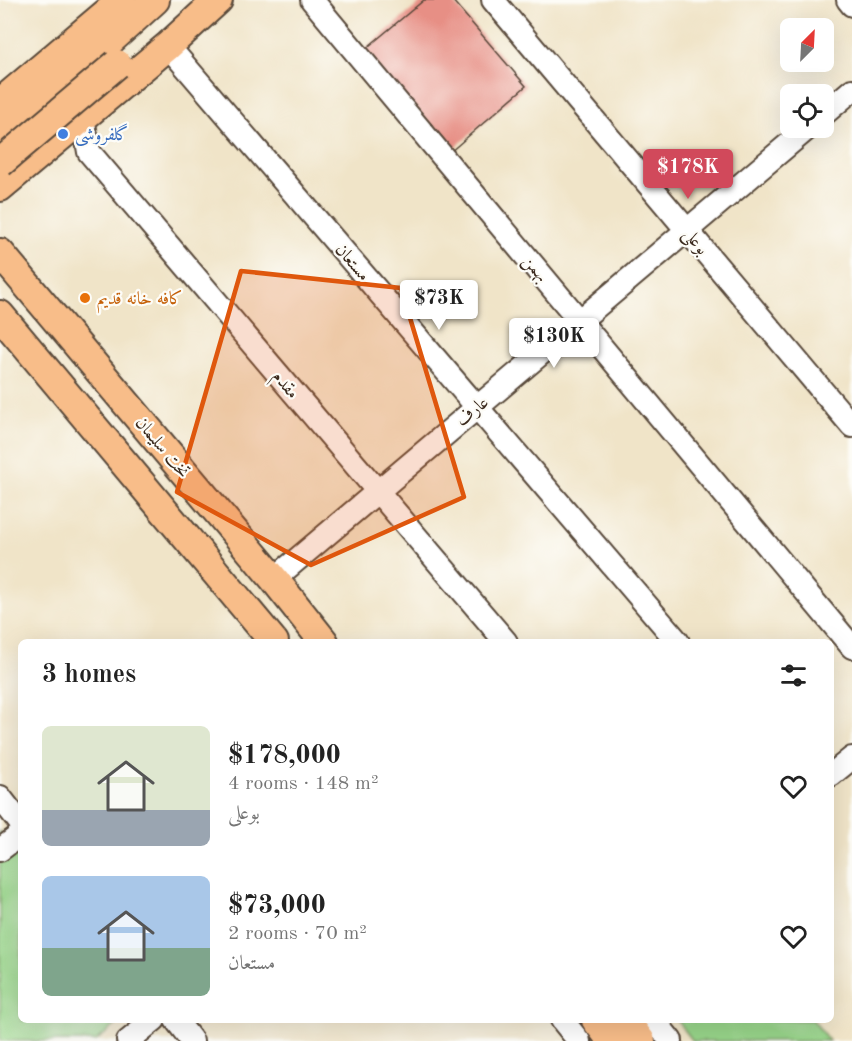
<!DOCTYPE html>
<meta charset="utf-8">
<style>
body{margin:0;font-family:"Old Standard TT",Amiri,serif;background:#f2f2f2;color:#222;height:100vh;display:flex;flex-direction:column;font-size:22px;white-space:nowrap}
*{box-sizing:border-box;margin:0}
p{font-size:20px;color:#767676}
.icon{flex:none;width:33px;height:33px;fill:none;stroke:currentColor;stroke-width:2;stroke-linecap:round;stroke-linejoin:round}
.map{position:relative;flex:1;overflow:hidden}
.drawer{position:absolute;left:18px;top:639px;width:816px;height:384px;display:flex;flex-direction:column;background:#fff;border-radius:9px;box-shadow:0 6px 24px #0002}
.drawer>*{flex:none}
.needle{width:39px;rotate:24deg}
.tools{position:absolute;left:780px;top:18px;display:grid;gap:12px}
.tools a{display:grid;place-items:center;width:54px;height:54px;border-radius:9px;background:#fff;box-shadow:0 6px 24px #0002;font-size:30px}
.price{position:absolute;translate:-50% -51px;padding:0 14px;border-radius:6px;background:#fff;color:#222;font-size:20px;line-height:39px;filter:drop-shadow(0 2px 3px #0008)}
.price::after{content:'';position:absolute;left:50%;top:36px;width:18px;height:14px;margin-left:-9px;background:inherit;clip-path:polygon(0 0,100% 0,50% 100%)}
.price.current{background:#d1495b;color:#fff}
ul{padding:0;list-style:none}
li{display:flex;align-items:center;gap:18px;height:150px;padding:0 24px}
li span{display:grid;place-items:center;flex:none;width:168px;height:120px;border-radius:9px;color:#555}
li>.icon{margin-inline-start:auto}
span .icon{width:72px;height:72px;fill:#fffc;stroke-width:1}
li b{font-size:26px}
h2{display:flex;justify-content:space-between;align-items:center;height:72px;padding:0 24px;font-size:26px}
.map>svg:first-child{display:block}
</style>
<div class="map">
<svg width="852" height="1041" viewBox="0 0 852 1041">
<rect width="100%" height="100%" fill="#fdfcf7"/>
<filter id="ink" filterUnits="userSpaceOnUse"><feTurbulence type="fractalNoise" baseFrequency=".0167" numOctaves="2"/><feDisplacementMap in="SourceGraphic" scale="12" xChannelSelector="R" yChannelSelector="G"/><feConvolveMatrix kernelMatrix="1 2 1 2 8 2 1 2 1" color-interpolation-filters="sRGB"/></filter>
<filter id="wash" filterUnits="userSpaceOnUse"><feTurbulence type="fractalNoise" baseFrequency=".008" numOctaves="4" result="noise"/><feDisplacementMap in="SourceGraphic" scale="24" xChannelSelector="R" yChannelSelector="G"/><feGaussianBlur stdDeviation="1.35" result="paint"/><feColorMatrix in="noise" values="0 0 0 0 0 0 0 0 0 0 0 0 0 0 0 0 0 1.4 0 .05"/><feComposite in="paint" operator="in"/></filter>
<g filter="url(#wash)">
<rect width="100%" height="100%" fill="#f0e4c8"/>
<path fill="#97d489" stroke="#697f54" stroke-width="1.5" d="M0,832L21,858V1020H122L96,1041H0Z
M677,1020H813L829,1041H693Z"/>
<g id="blocks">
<path fill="#e78f85" d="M424,0H452L526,86L449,153L363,51Z"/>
</g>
</g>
<g filter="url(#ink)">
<use href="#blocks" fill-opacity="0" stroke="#564638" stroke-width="1.5"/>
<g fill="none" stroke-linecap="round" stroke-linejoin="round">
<defs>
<path id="minor" d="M312,0L852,647
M493,0L852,426
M848,0L852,5
M168,46L678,642
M824,114L852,90
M83,118L89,152L506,642
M274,579L808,128
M831,775L852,758
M0,797L21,824
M0,850L21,834
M176,1020L192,1041
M562,1020L579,1041
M654,1020L671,1041
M128,1041L154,1020"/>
<path id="major" d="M0,103L122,0
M0,133L103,47L155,0
M0,187L168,46L218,0
M0,253L274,579L324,642
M0,315L274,642
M596,1020L612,1041
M625,1020L641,1041"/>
</defs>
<use href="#minor" stroke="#564638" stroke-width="26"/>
<use href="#major" stroke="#564638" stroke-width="32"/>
<use href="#minor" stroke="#fff" stroke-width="22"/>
<use href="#major" stroke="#f8bd89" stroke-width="28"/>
<defs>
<path id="major-bridge" d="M0,163L117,64"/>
</defs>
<use href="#major-bridge" stroke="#564638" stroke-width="32" stroke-linecap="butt"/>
<use href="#major-bridge" stroke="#f8bd89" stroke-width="28"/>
</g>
</g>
<path fill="#df570d" fill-opacity="0.2" stroke="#df570d" stroke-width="4.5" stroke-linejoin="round" d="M241,271L401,288L464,497L311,565L177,492Z"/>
<circle fill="#3f7fe0" stroke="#fdfcf7" stroke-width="2" cx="63" cy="134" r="6"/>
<circle fill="#e8710a" stroke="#fdfcf7" stroke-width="2" cx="85" cy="298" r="6"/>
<g text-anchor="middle" stroke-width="4.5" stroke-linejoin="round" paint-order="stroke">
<g font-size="18" fill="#366cbe" stroke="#fdfcf7" text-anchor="start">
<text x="75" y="140">گلفروشی</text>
</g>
<g font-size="18" fill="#3b2a1e" stroke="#fdfcf7">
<text transform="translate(696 241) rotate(50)" y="6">بوعلی</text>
<text transform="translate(353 262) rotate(49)" y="6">مستعان</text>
<text transform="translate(536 268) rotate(50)" y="6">بهمن</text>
<text transform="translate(286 384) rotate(50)" y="6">مقدم</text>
<text transform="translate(472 411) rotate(-40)" y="6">عارف</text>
<text transform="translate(163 447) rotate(50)" y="6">تخت سلیمان</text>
</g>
<g font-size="18" fill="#c56008" stroke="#fdfcf7" text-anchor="start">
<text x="97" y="304">کافه خانه قدیم</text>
</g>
</g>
</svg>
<div class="tools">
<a><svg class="needle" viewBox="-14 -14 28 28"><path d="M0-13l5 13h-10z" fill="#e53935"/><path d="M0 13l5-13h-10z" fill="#767676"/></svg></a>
<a><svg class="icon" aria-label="locate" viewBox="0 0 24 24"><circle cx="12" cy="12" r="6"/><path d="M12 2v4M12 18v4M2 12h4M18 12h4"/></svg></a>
</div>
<b class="price current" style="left:688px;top:200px">$178K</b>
<b class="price" style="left:439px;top:331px">$73K</b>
<b class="price" style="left:554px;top:369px">$130K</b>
<section class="drawer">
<h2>3 homes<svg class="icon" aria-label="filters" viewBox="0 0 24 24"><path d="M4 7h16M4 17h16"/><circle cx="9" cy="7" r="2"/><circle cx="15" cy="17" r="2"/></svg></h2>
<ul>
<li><span style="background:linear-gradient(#dfe7d0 70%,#9aa5b1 0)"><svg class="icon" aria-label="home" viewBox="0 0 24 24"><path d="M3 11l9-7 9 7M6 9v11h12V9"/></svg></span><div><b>$178,000</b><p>4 rooms · 148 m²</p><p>بوعلی</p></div><svg class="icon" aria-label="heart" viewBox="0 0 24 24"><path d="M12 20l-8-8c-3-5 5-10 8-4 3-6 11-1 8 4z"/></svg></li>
<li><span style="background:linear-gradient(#a9c7e8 60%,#7fa58c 0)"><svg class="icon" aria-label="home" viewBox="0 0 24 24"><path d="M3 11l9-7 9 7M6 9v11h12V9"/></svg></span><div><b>$73,000</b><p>2 rooms · 70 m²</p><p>مستعان</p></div><svg class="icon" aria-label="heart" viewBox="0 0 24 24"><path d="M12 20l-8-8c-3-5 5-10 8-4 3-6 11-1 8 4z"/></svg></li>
</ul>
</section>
</div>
